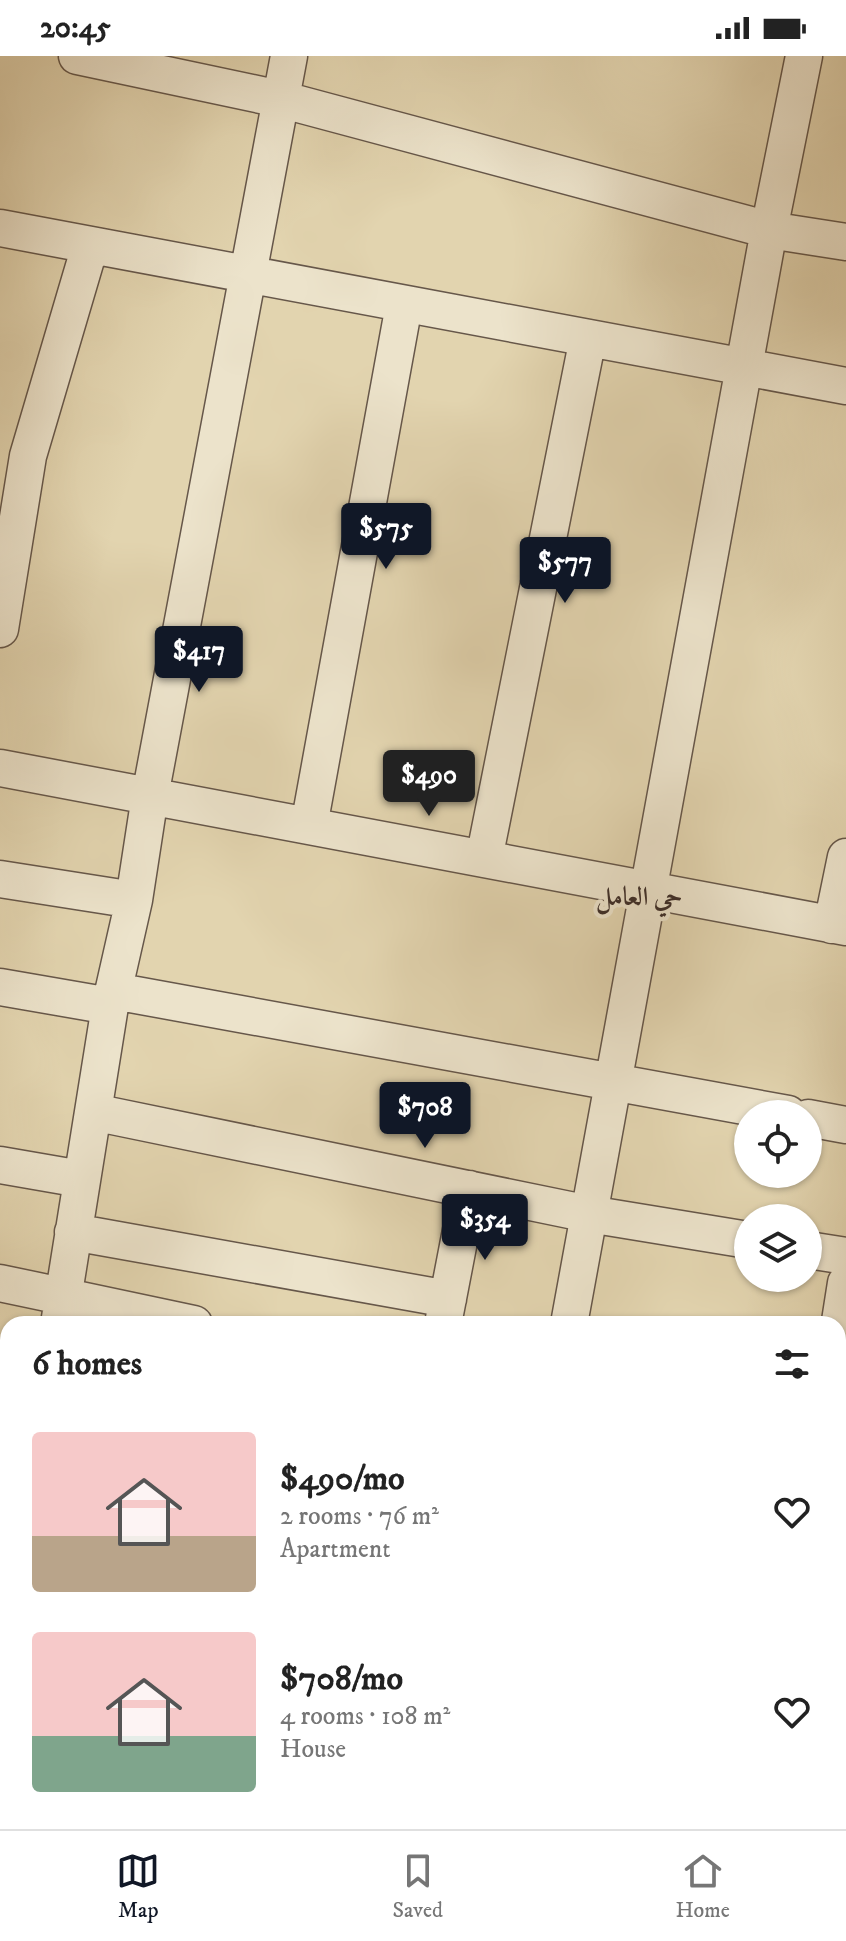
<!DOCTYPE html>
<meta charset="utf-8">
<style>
body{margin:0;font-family:"IM FELL DW Pica",Amiri,serif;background:#f2f2f2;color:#222;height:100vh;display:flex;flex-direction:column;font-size:30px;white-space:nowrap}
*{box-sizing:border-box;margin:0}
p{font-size:26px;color:#767676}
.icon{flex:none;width:44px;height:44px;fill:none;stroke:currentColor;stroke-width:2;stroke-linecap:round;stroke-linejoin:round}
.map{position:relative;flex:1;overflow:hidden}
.details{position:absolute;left:0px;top:1260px;width:846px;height:514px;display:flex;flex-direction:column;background:#fff;border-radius:24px 24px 0 0;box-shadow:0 2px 6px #0004}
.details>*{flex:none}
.controls{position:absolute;left:734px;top:1044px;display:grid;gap:16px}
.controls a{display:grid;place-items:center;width:88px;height:88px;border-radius:50%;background:#fff;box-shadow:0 2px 6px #0004;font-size:40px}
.price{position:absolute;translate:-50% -68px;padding:0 18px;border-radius:8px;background:#111827;color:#fff;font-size:26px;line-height:52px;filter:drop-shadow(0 2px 4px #0008)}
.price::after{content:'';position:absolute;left:50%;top:48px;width:24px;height:18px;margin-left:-12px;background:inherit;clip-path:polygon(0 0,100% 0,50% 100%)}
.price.current{background:#222;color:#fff}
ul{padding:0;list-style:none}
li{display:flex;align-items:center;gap:24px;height:200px;padding:0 32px}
li span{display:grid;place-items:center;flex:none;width:224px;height:160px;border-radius:8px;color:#555}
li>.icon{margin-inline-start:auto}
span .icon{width:96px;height:96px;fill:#fffc;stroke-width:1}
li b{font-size:34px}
h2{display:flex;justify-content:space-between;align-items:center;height:96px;padding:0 32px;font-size:34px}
.status{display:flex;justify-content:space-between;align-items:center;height:56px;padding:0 40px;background:#fff;direction:ltr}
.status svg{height:22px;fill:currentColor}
.tabs{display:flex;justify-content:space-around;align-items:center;height:112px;border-top:2px solid #e0e0e0;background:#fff;font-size:22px;color:#767676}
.tabs a{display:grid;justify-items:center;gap:4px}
.tabs .current{color:#111827}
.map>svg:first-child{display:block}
</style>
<div class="status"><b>20:45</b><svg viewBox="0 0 49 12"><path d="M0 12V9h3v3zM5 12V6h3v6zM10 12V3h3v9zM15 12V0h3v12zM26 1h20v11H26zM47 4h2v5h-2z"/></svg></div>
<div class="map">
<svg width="846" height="1773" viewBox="0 0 846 1773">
<rect width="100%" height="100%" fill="#e2d4af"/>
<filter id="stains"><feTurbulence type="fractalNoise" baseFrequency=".0025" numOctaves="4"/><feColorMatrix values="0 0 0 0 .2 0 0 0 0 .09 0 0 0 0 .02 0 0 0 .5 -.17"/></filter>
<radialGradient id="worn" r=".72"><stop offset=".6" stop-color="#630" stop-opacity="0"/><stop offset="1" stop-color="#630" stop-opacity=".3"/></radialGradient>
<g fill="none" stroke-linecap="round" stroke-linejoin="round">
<defs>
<path id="minor" d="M77,0L280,43L769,174L846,186
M0,172L846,330
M0,573L28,400L90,190
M0,712L846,871
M309,770L404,249
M484,803L588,282
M0,823L134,844
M832,869L846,801
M0,931L110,950
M114,935L788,1058
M93,1056L589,1158L748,1184
M808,1062L846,1069
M0,1109L81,1123
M73,1176L448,1243
M808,1194L846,1200
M0,1227L194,1268
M59,1268L110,950L134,844L150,740L289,0
M443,1268L469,1133
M569,1268L769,174L804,0
M838,1278L846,1227
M0,1348L8,1350
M838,1387L846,1389
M838,1496L846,1497
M0,1509L8,1510
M0,1553L8,1554
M838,1701L846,1703
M838,1751L846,1753
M540,1766L545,1773"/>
</defs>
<use href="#minor" stroke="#66574a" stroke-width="39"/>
<use href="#minor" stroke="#ece3cb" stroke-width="36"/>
</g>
<g text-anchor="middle" stroke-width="8" stroke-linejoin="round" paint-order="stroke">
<g font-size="26" font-weight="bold" fill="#3c2d28" stroke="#ece3cb">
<text x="639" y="849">حي العامل</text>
</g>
</g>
<rect width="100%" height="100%" filter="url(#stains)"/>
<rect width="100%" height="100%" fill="url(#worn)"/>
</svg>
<div class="controls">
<a><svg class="icon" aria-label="locate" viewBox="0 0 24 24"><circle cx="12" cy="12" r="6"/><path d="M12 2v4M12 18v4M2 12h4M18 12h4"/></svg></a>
<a><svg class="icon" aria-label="layers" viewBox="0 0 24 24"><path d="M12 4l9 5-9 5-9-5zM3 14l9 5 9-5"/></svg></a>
</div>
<b class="price" style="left:386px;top:515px">$575</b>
<b class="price" style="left:565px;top:549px">$577</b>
<b class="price" style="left:199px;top:638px">$417</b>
<b class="price current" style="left:429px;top:762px">$490</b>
<b class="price" style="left:425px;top:1094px">$708</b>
<b class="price" style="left:485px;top:1206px">$354</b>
<section class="details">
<h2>6 homes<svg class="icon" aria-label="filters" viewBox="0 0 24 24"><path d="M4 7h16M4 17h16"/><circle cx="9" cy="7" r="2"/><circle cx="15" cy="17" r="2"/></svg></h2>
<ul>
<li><span style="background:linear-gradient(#f6c9c9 65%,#b9a48a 0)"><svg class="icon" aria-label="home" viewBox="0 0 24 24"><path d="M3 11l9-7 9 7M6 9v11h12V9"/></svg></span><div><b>$490/mo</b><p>2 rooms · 76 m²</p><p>Apartment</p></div><svg class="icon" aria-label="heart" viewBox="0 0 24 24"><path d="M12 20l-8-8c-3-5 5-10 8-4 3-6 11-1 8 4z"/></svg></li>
<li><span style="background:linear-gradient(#f6c9c9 65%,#7fa58c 0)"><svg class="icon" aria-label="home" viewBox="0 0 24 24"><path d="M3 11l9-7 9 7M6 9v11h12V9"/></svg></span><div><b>$708/mo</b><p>4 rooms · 108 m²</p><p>House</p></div><svg class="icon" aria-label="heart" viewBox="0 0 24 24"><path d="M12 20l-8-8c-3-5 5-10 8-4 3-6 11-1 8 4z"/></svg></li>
</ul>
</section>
</div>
<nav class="tabs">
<a class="current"><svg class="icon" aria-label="map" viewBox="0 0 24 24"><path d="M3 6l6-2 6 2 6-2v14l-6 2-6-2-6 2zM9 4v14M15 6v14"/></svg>Map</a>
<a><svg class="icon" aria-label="saved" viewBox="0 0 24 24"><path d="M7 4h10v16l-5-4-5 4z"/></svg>Saved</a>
<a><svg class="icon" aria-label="home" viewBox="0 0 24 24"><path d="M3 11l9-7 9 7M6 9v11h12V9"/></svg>Home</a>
</nav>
